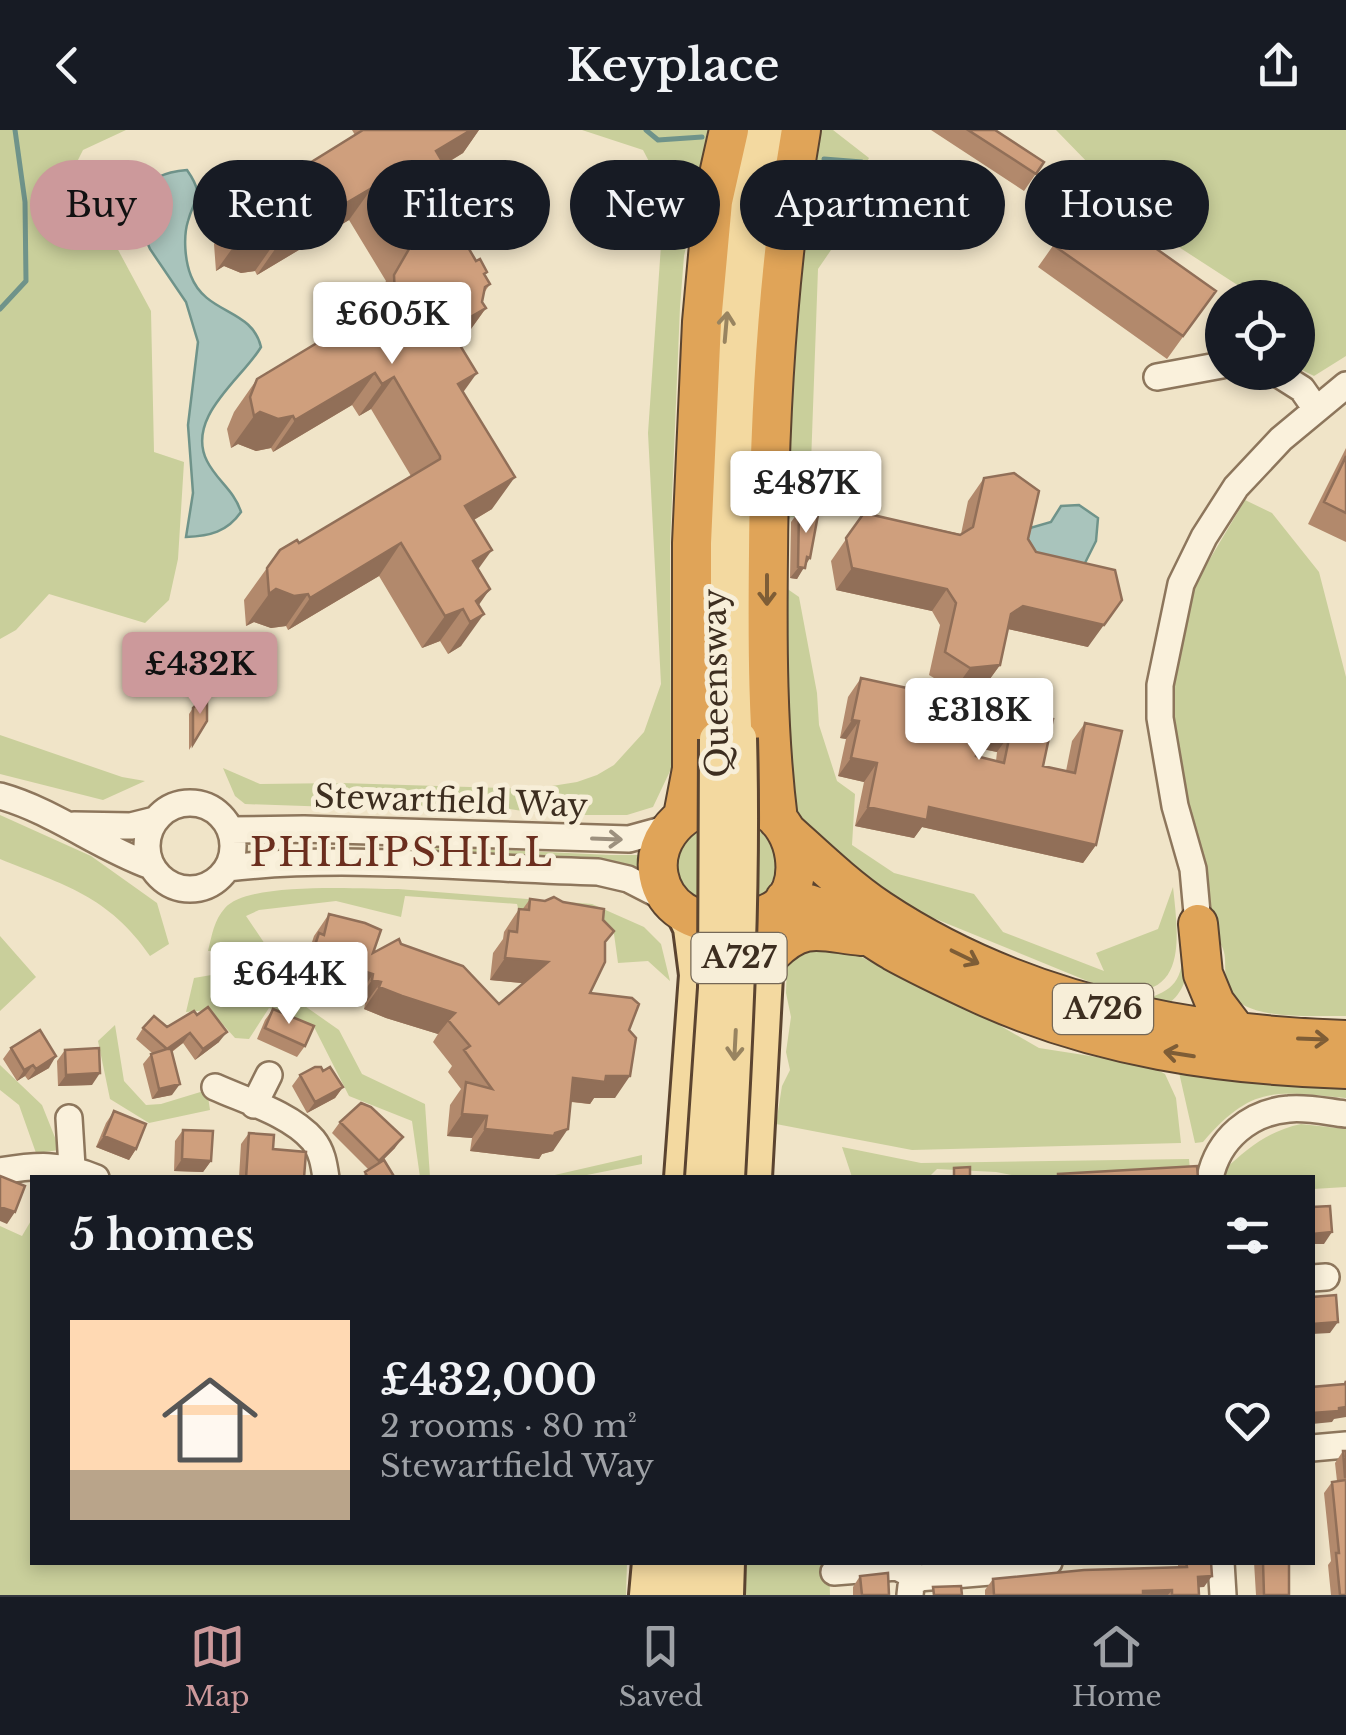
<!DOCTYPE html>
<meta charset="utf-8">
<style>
body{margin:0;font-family:"Libre Baskerville",serif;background:#20242c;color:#f1f3f6;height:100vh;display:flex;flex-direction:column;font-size:38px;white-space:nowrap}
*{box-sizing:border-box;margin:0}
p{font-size:32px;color:#9ea1a6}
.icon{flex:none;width:55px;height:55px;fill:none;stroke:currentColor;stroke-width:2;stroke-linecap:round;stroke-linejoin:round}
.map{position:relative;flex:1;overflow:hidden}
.side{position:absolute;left:30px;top:1045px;width:1285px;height:390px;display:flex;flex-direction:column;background:#171b24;border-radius:0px;box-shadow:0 5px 15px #0003}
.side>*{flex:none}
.hud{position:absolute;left:30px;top:30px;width:1288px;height:90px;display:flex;gap:20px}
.buttons{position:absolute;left:1205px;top:150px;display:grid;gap:20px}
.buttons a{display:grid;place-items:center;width:110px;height:110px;border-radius:50%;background:#171b24;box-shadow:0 5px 15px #0003;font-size:50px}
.price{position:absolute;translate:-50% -85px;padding:0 22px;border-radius:10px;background:#fff;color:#222;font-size:32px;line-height:65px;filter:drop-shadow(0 2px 5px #0008)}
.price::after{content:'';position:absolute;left:50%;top:60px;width:30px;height:22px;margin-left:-15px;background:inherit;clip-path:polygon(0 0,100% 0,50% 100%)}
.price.current{background:#cc999b;color:#111}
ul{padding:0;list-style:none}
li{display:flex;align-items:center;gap:30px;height:250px;padding:0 40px}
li+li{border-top:2px solid #363941}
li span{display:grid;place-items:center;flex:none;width:280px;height:200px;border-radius:0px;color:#555}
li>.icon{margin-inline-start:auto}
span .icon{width:120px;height:120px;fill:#fffc;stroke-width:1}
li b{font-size:42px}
h2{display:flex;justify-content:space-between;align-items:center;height:120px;padding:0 40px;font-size:42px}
.tag{padding:0 35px;border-radius:45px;background:#171b24;box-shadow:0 5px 15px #0003;font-size:35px;line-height:90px}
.tag.current{background:#cc999b;color:#111}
header{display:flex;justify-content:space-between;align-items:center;height:130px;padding:0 40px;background:#171b24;font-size:45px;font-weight:600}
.tabs{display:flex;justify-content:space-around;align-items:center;height:140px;border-top:2px solid #363941;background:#171b24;font-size:28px;color:#9ea1a6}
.tabs a{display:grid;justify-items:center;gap:5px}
.tabs .current{color:#cc999b}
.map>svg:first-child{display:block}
</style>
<header><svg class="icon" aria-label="back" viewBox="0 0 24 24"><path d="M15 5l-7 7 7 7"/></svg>Keyplace<svg class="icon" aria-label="share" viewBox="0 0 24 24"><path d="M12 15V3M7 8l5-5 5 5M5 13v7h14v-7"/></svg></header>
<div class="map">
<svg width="1346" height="1465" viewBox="0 0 1346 1465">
<rect width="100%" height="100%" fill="#f0e4c8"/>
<path fill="#c9cf9b" d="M0,0H126L83,20L74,38L151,181L154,322L184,332L178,429L169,470L145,493L49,464L16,500L0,509Z
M582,0H712L684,126L680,177L670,416L671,639L653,677L627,685H548L496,677L420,680L245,674L235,666L223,638L260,654L341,653L533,659L577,652L597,645L614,635L644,602L661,554L648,303L666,43L654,41L643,20Z
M813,0H833L869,28L853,59L860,87L842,104L818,139L809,389L791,387L788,390L776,451L799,467L817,563L819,595L837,651L855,664L852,715L894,743L974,764L1003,802L1104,841L1096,823L1158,799L1173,757C1179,812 1188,875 1107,859L926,785L888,764L883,769C844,742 804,711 784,666L776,452L778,314L794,89Z
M1056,0H1346V226L1314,246L1298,238V168L1256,167L1100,66L1092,37Z
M1245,370L1272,383L1319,442L1346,547V886C1315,885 1239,893 1228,857C1221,834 1232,825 1214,805L1173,613L1169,556L1192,459Z
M0,605L122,647L145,651L103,670L0,644Z
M0,685L91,726L157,773L169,814L150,826C109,766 64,755 0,729Z
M704,693V776C663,739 666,729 704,693Z
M755,697C787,724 780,748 754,775Z
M413,716L611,725H638L637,738L584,728L413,723Z
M398,759L592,774L644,797L661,814L670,851L648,831L618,833L614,804L599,785L520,786L517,774L405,766L401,787L336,771L259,780L246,786L269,820L208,821C212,805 214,790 225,778C248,751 361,759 398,759Z
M0,806L36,847L0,881Z
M808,813L856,824L914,855L966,876L1039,918L1148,935L1165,944L1176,968L1181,1013L912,1020L776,994L782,956L790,940L786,922L791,887L786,863L787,828Z
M1184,816C1191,841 1186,864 1162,878L1142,870C1175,861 1182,850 1184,816Z
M217,844L272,853L339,900L362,944L425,974L430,1047H420L412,991L349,966L314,897L269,878L249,909L235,908L210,880L186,882L194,848Z
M115,895L124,951L146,975L161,974L207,960L210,980L149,993L110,969L98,911Z
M0,935L42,975L60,1020L36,1023L19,975L0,960Z
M1178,938L1346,953V968C1275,962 1253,954 1203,1012L1195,1013Z
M1301,994L1346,999V1057L1313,1059L1312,1048H1222L1223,1041C1248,1018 1268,1001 1301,994Z
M842,1017L921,1033L1189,1029L1190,1040L1028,1048L996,1042L937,1039L929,1047H852Z
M642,1025V1034L577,1047H546Z
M32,1089V1432L627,1433L626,1465H0V1096L22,1106Z
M739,1433H829L830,1465H737Z"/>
<path fill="#a9c4bc" stroke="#6f938a" stroke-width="2.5" d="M187,40C205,66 195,66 188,91C183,107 185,131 191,146C206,185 252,178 261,217C243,248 185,287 207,331C217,351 234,360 241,382C227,402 210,406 186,407L193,363L188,295L198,212L186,172L150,119L140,96L136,67C150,48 164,42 187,40Z
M1079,375L1098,388L1096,411L1077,449L1019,425L1030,398L1051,392L1061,376Z"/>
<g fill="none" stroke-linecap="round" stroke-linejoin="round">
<path stroke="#6f938a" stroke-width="5" d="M646,0L658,10L702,7
M824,29L862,32
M0,179L26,151L25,72L15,0"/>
<defs>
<path id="minor" d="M1275,242L1302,259L1316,279
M1157,247L1222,235
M0,666C54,681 98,717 151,736
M147 716a43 43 0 1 1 86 0a43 43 0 1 1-86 0Z
M74,695L131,696L155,690
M230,700L304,699L629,709L669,698
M227,738C349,724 475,739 598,742L628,749L667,769
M1198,794L1193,739L1175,676L1160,588V555L1181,454L1204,407L1236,357L1281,309L1346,255
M215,957C246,971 291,984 313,1010C322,1021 324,1034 326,1048
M254,975L269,945
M69,988L72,1037
M0,1041C35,1035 62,1033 96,1048
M1210,1048C1218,1009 1250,982 1289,979C1307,977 1328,982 1346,984
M1312,1148L1326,1147
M1312,1318L1346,1315
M1221,1432L1223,1465
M834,1442L897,1437L918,1448
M910,1465L911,1456L918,1448L1039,1438L1049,1432"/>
<path id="major" d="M740,608C741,404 743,202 774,0
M716,609C715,469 716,329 727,189C732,125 737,62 752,0
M681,1048L696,845L690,798L683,783
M755,1048L766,846L776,799
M646,1465L649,1432
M675,1465L676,1432
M702,1465L703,1432
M727,1465L728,1432"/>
<path id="highway" d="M716,672C733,673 753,672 768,681C797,700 806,751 780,776C769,786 751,789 737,791C646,805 626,695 716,672Z
M683,686L692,639V413L702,192L713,71L729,0
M778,690C767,602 767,513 768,424C769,282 777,140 801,0
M786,701C816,728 846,757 880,780C1018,872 1183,905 1346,910
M785,769C832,775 854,798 893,821C922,837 952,851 982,865C1097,917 1221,935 1346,939
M1198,794L1203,844L1215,873L1237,902
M772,823C804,791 821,802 862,806"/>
</defs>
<use href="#minor" stroke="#8d765c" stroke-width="30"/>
<use href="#major" stroke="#5b4430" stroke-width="38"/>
<use href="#highway" stroke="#5b4430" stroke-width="42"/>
<use href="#minor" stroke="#faf1dc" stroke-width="25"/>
<use href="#major" stroke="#f3d9a0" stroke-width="32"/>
<use href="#highway" stroke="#e0a458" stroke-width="38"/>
<defs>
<path id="major-bridge" d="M702,1048L715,858L716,609
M728,1048C736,901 744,755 740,608"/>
</defs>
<use href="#major-bridge" stroke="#5b4430" stroke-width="38" stroke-linecap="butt"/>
<use href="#major-bridge" stroke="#f3d9a0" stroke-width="32"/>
</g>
<path fill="#b2896c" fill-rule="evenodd" d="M352,0H479L463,23L444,35L462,65L448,84L476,131L487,142L485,145L490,154L484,163L482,172L486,178L463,210L459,213L463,263L492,379L474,390L478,439L479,475L461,516L448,524L440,511L422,518L379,446L288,500L286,496L271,498L254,492L246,496L244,470L280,420L299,413L411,346L371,279L359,286L352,275L273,322L271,318L256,321L238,314L231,318L227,299L234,282L257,249L371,180V177L386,151L349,90L257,145L255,141L241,143L224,136L216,141L214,114L247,67L271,57L355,5Z
M931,0H995L1044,32L1024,61Z
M1086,69L1216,161L1167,229L1038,137Z
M1346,318V412L1308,394Z
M984,348L1028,409L1088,517L1008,499L1000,535L984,557L954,560L929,545L940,495L932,481L836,460L831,431L864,383L961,404L968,371Z
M799,381L805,434L797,449L790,448L791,392Z
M861,548L950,580L972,586L980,575L1043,636L1066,641L1072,611L1085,593L1096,715L1083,733L922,697L914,708L855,696L864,652L838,646L846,609L840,608L848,567ZM977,618L997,622L996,631L976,626Z
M193,578L207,591L189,620V584Z
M530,769L563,772L603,790L605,813L590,863L629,900L615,968H594L590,974L571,972L553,1021L542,1024L539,1029L470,1021L472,1008L447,1006L450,975L461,959L448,942L452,936L433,912L438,904L386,888L364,879L365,874L357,872L358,867L316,853L318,847L299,840L303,825L312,812L314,806L329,784L373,823L401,814L499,874L523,853L490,850L493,823L503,809L504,802L519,779L522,780Z
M273,879L305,916L297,927L257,909L265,890Z
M194,881L219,912L195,930L183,913L172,922V965L152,969L143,934L152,923L136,909L143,898L167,897Z
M11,918L49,938L28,950L25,946L17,951L3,929Z
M65,920L92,955L58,956L57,931Z
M300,945L343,957L335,968L307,983L292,956Z
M114,981L136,1019L129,1030L96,1017L106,993Z
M340,992L395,1018L383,1030L395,1048H361L369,1040L332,1003Z
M183,1000L211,1031L203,1042L174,1041L175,1011Z
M249,1003L273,1019L304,1048H239L241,1014Z
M1343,1321H1346V1465H1331L1328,1435L1331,1431L1324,1363L1332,1352L1337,1351L1335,1333Z
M1178,1432H1211L1204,1457H1198L1199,1465H985V1460L993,1449L1178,1438Z
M1254,1432H1289V1465H1256Z
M860,1446L889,1465H853V1457Z"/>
<path fill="#916f58" d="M471,0H479L463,23L413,53L436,21Z
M372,58L349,90L257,145L280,112Z
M462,65L439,97L444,76Z
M246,104L278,108L255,141L241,143L224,136L216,141L239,109Z
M486,178L463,210L428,231L450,199Z
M375,243L352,275L273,322L295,290Z
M477,243L454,275L458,254Z
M394,247L371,279L359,286L382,254Z
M260,282L293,286L271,318L256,321L238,314L231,318L254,286Z
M515,347L492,379L443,408L465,376Z
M401,413L379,446L288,500L310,468Z
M492,420L469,452L473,431Z
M807,427L810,428L797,449L790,448Z
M852,438L947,459L932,481L836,460Z
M276,459L308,464L286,496L271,498L254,492L246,496L269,464Z
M490,459L469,489L476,471Z
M1122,470L1088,517L1008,499L1011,484L1023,476Z
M463,479L440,511L422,518L445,486Z
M484,484L461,516L448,524L470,492Z
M1000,535L984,557L954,560L970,538Z
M852,590L859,591L846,609L840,608Z
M981,598L1010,604L997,622L969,616Z
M851,628L877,633L864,652L838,646Z
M868,677H929L1096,715L1083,733L922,697L914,708L855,696Z
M314,818L334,825L318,847L299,840Z
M505,828L548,832L532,854L490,850Z
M332,831L373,844L358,867L316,853Z
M372,850L381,852L365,874L357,872Z
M379,857L455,883L438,904L386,888L364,879Z
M227,902L219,912L195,930L203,919Z
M190,903L183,913L160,930L167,919Z
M56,926L49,938L28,950L36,939Z
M33,935L25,946L17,951L24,940Z
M100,943L92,955L58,956L66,945Z
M606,946H630L615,968H594L590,974L558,970L573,948Z
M180,954L172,965L152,969L159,959Z
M343,957L335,968L307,983L315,972Z
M462,984L487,986L472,1008L447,1006Z
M485,999L555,1003L568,999L553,1021L542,1024L539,1029L470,1021Z
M104,1006L136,1019L129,1030L96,1017Z
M403,1007L395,1018L371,1042L379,1031Z
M182,1029L211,1031L203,1042L174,1041Z
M0,1077L15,1082L7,1094L0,1091Z
M1332,1102L1324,1114H1312V1104Z
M1338,1192L1330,1203L1312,1204V1194Z
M1346,1277V1287L1334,1289L1332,1292L1312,1294V1283Z
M1212,1446L1204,1457L1190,1458L1198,1447Z
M1172,1460L1168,1465H1140L1143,1461Z"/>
<path fill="#cf9f7d" stroke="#916f58" stroke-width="2.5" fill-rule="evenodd" d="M363,0H471L436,21L462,65L444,76L476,131L480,129L487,142L484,144L490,154L485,157L482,172L486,178L450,199L477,243L458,254L515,347L465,376L492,420L473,431L490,459L476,471L484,484L470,492L463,479L445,486L401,413L310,468L308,464L294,466L276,459L269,464L267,438L280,420L297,410L299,413L440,329V326L394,247L382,254L375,243L295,290L293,286L278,289L260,282L254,286L250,267L257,249L395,166L394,145L409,119L372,58L280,112L278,108L264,111L246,104L239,109L236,82L247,67L269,54L271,57Z
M968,0H995L1044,32L1036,44Z
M1086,69L1216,161L1183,206L1053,115Z
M1346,326V383L1324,372Z
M1014,343L1039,361L1028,409L1036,422L1115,440L1122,470L1104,495L1023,476L1011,484L1000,535L970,538L945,522L956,473L947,459L852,438L846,408L864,383L960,405L973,397L984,348Z
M799,381L818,385L810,428L807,427L805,438L798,437Z
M861,548L953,568L950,580L977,587L980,575L1053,589L1043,636L1075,643L1085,593L1122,601L1096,715L929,677L927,690L868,677L877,633L851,628L859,591L852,590ZM981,598L1010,604L1004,633L976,626Z
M207,564V591L193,614V578Z
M554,767L563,772L604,779L603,790L614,801L605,812V832L590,863L632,868L639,874L629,900L636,908L630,946H606L605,952L573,948L568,999L555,1003L554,1006L485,999L487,986L462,984L466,952L492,959L464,920L470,916L448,890L455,883L402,866L379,857L381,852L372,850L373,844L332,831L334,825L314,818L319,803L324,805L329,784L365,793L381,800L373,823L399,809L401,814L463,836L499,874L548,832L505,828L509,801L517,802L519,779L529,780L530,769L545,771Z
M208,877L227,902L203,919L190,903L167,919H171L180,954L159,959L151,924L167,919L143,898L154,886L167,897L194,881L197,885Z
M273,879L314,896L305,916L265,898Z
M40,900L56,926L36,939L33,935L24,940L11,918Z
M99,918L100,943L66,945L65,920Z
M315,937H321L323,941L330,937L343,957L315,972L300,945Z
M361,973L371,977L403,1007L379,1031L340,992Z
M114,981L146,994L136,1019L104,1006Z
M183,1000L213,1001L211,1031L182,1029Z
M249,1003L274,1005L273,1019L306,1022L304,1048H246Z
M384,1030L395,1048H368L365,1042Z
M1197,1036L1198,1048H1058V1044Z
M970,1037V1048H954V1038Z
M0,1046L25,1056L15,1082L0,1077Z
M1330,1076L1332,1102L1312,1104V1077Z
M1336,1165L1338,1192L1312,1194V1167Z
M1346,1251V1277L1339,1278V1281L1313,1283L1312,1287V1257L1345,1254Z
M1343,1321H1346V1347H1345Z
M1346,1350V1465H1340L1336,1423H1339L1332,1352Z
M1186,1432H1211L1212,1446L1198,1447L1199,1465H1172V1460L1143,1461V1465H994L993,1449L1084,1440L1187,1437Z
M1263,1432H1289V1465H1264Z
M888,1443L889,1465H862L860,1446Z
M961,1456L962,1465H934L933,1457Z"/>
<defs><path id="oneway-shaft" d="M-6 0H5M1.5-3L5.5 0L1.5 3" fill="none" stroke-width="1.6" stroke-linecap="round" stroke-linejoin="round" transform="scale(2.5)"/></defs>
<g stroke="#988460">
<use href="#oneway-shaft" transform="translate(726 197) rotate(-85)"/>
<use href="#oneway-shaft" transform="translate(735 915) rotate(93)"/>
</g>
<g stroke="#7e5d36">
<use href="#oneway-shaft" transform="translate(767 460) rotate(90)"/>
<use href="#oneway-shaft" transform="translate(965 827) rotate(26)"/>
<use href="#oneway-shaft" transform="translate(1313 909) rotate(2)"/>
<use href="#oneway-shaft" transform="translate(1179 924) rotate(-171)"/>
</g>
<use stroke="#9c907e" href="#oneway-shaft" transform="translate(607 709) rotate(2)"/>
<g text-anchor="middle" stroke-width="10" stroke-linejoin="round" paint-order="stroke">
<g fill="#f7eed8" stroke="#756857" stroke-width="2.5">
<rect x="691.5" y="803" width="95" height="50" rx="8"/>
<rect x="1053" y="854" width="100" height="50" rx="8"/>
</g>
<g font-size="30" font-weight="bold" fill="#3d2e20">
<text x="739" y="838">A727</text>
<text x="1103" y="889">A726</text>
</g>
<g font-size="32" fill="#3d2e20" stroke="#f7eed8">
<text transform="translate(716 553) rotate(-91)" y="11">Queensway</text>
<text transform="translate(451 671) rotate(2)" y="11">Stewartfield Way</text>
</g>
<g font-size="38" letter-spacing="2.5" fill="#6b2e1e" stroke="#f7eed8">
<text x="402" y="736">PHILIPSHILL</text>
</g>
</g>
</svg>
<div class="buttons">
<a><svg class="icon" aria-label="locate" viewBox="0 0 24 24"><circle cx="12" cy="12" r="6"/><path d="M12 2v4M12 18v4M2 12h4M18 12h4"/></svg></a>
</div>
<b class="price" style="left:392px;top:237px">£605K</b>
<b class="price" style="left:806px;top:406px">£487K</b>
<b class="price current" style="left:200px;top:587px">£432K</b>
<b class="price" style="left:979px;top:633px">£318K</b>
<b class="price" style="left:289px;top:897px">£644K</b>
<div class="hud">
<a class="tag current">Buy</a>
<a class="tag">Rent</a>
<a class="tag">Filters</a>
<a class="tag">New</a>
<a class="tag">Apartment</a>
<a class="tag">House</a>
</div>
<section class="side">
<h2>5 homes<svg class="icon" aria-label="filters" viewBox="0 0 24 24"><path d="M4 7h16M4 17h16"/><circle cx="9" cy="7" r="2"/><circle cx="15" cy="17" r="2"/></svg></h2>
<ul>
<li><span style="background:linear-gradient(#ffd9b3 75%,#b9a48a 0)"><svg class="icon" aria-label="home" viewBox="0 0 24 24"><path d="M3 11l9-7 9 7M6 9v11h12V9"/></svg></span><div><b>£432,000</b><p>2 rooms · 80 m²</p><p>Stewartfield Way</p></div><svg class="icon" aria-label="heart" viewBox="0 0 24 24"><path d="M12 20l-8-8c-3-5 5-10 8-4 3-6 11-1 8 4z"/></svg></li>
</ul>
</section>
</div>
<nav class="tabs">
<a class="current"><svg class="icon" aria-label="map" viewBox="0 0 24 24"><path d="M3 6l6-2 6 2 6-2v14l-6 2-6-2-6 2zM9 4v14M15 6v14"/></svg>Map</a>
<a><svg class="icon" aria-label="saved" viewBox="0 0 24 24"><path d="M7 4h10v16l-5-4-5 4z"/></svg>Saved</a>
<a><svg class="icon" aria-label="home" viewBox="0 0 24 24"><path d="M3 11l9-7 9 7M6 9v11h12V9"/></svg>Home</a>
</nav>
